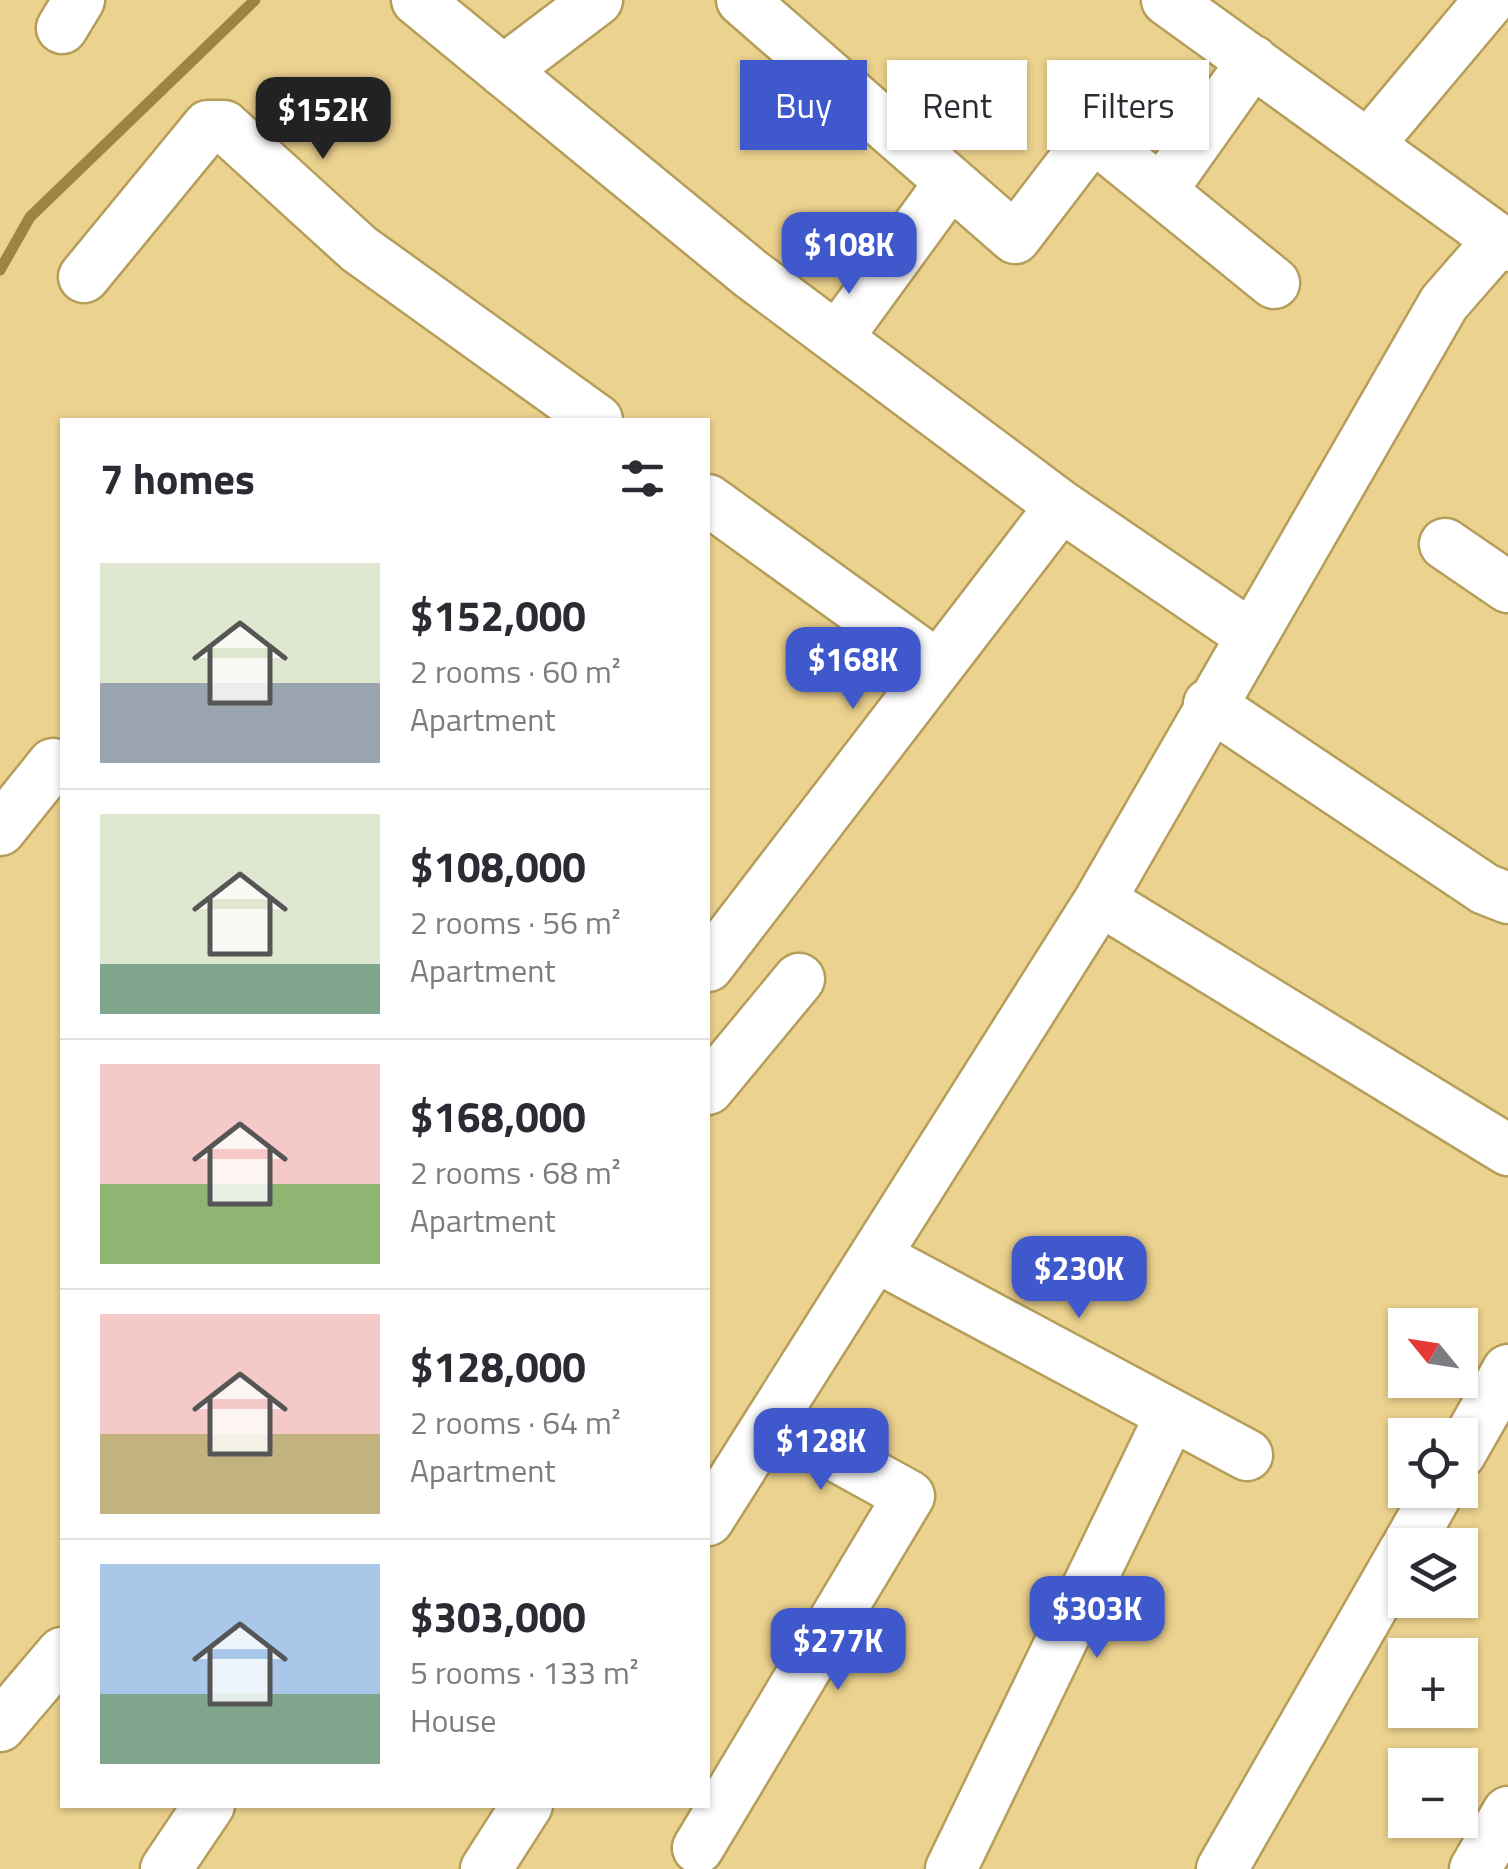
<!DOCTYPE html>
<meta charset="utf-8">
<style>
body{margin:0;font-family:"Titillium Web",sans-serif;background:#f2f2f3;color:#2b2b33;height:100vh;display:flex;flex-direction:column;font-size:38px;white-space:nowrap}
*{box-sizing:border-box;margin:0}
p{font-size:32px;color:#7c7c81}
.icon{flex:none;width:55px;height:55px;fill:none;stroke:currentColor;stroke-width:2;stroke-linecap:round;stroke-linejoin:round}
.map{position:relative;flex:1;overflow:hidden}
.drawer{position:absolute;left:60px;top:418px;width:650px;height:1390px;display:flex;flex-direction:column;background:#fff;border-radius:0px;box-shadow:0 2px 8px #0004}
.drawer>*{flex:none}
.hud{position:absolute;left:740px;top:60px;width:618px;height:90px;display:flex;gap:20px}
.needle{width:65px;rotate:300deg}
.controls{position:absolute;left:1388px;top:1308px;display:grid;gap:20px}
.controls a{display:grid;place-items:center;width:90px;height:90px;border-radius:0px;background:#fff;box-shadow:0 2px 8px #0004;font-size:50px}
.price{position:absolute;translate:-50% -85px;padding:0 22px;border-radius:20px;background:#3f59cc;color:#fff;font-size:32px;line-height:65px;filter:drop-shadow(0 2px 5px #0008)}
.price::after{content:'';position:absolute;left:50%;top:60px;width:30px;height:22px;margin-left:-15px;background:inherit;clip-path:polygon(0 0,100% 0,50% 100%)}
.price.on{background:#222;color:#fff}
ul{padding:0;list-style:none}
li{display:flex;align-items:center;gap:30px;height:250px;padding:0 40px}
li+li{border-top:2px solid #e1e1e2}
li span{display:grid;place-items:center;flex:none;width:280px;height:200px;border-radius:0px;color:#555}
li>.icon{margin-inline-start:auto}
span .icon{width:120px;height:120px;fill:#fffc;stroke-width:1}
li b{font-size:42px}
h2{display:flex;justify-content:space-between;align-items:center;height:120px;padding:0 40px;font-size:42px}
.pill{padding:0 35px;border-radius:0px;background:#fff;box-shadow:0 2px 8px #0004;font-size:35px;line-height:90px}
.pill.on{background:#3f59cc;color:#fff}
.map>svg:first-child{display:block}
</style>
<div class="map">
<svg width="1508" height="1869" viewBox="0 0 1508 1869">
<rect width="100%" height="100%" fill="#ecd28f"/>
<g fill="none" stroke-linecap="round" stroke-linejoin="round">
<path stroke="#9c8443" stroke-width="11" d="M0,270L30,217L255,0"/>
<defs>
<path id="minor" d="M417,0L751,274L1061,506L1250,635
M742,0L1015,238L1093,136L1274,283
M1167,0L1499,240
M62,28L79,0
M503,71L597,0
M1370,143L1490,0
M1161,191L1253,61
M84,277L208,126H224L359,249L597,420
M837,338L950,183
M708,500L938,666
M1445,544L1508,587
M1209,704L1485,889L1508,898
M0,830L53,764
M1100,900L1508,1150
M708,966L1061,506
M708,1089L799,979
M875,1256L1247,1455
M1460,1454L1508,1370
M708,1520L1100,900L1444,303L1499,240L1508,246
M1408,1545L1439,1490
M0,1726L62,1653
M698,1848L909,1496L771,1420
M166,1869L209,1805
M486,1869L527,1805
M951,1869L1170,1417
M1222,1869L1405,1550
M1475,1869L1508,1812"/>
</defs>
<use href="#minor" stroke="#b59d5a" stroke-width="55"/>
<use href="#minor" stroke="#fff" stroke-width="50"/>
</g>
</svg>
<div class="controls">
<a><svg class="needle" viewBox="-14 -14 28 28"><path d="M0-13l5 13h-10z" fill="#e53935"/><path d="M0 13l5-13h-10z" fill="#7c7c81"/></svg></a>
<a><svg class="icon" aria-label="locate" viewBox="0 0 24 24"><circle cx="12" cy="12" r="6"/><path d="M12 2v4M12 18v4M2 12h4M18 12h4"/></svg></a>
<a><svg class="icon" aria-label="layers" viewBox="0 0 24 24"><path d="M12 4l9 5-9 5-9-5zM3 14l9 5 9-5"/></svg></a>
<a>+</a>
<a>−</a>
</div>
<b class="price on" style="left:323px;top:162px">$152K</b>
<b class="price" style="left:849px;top:297px">$108K</b>
<b class="price" style="left:853px;top:712px">$168K</b>
<b class="price" style="left:1079px;top:1321px">$230K</b>
<b class="price" style="left:821px;top:1493px">$128K</b>
<b class="price" style="left:1097px;top:1661px">$303K</b>
<b class="price" style="left:838px;top:1693px">$277K</b>
<div class="hud">
<a class="pill on">Buy</a>
<a class="pill">Rent</a>
<a class="pill">Filters</a>
</div>
<section class="drawer">
<h2>7 homes<svg class="icon" aria-label="filters" viewBox="0 0 24 24"><path d="M4 7h16M4 17h16"/><circle cx="9" cy="7" r="2"/><circle cx="15" cy="17" r="2"/></svg></h2>
<ul>
<li><span style="background:linear-gradient(#dfe7d0 60%,#9aa5b1 0)"><svg class="icon" aria-label="home" viewBox="0 0 24 24"><path d="M3 11l9-7 9 7M6 9v11h12V9"/></svg></span><div><b>$152,000</b><p>2 rooms · 60 m²</p><p>Apartment</p></div></li>
<li><span style="background:linear-gradient(#dfe7d0 75%,#7fa58c 0)"><svg class="icon" aria-label="home" viewBox="0 0 24 24"><path d="M3 11l9-7 9 7M6 9v11h12V9"/></svg></span><div><b>$108,000</b><p>2 rooms · 56 m²</p><p>Apartment</p></div></li>
<li><span style="background:linear-gradient(#f6c9c9 60%,#8fb573 0)"><svg class="icon" aria-label="home" viewBox="0 0 24 24"><path d="M3 11l9-7 9 7M6 9v11h12V9"/></svg></span><div><b>$168,000</b><p>2 rooms · 68 m²</p><p>Apartment</p></div></li>
<li><span style="background:linear-gradient(#f6c9c9 60%,#c2b280 0)"><svg class="icon" aria-label="home" viewBox="0 0 24 24"><path d="M3 11l9-7 9 7M6 9v11h12V9"/></svg></span><div><b>$128,000</b><p>2 rooms · 64 m²</p><p>Apartment</p></div></li>
<li><span style="background:linear-gradient(#a9c7e8 65%,#7fa58c 0)"><svg class="icon" aria-label="home" viewBox="0 0 24 24"><path d="M3 11l9-7 9 7M6 9v11h12V9"/></svg></span><div><b>$303,000</b><p>5 rooms · 133 m²</p><p>House</p></div></li>
</ul>
</section>
</div>
